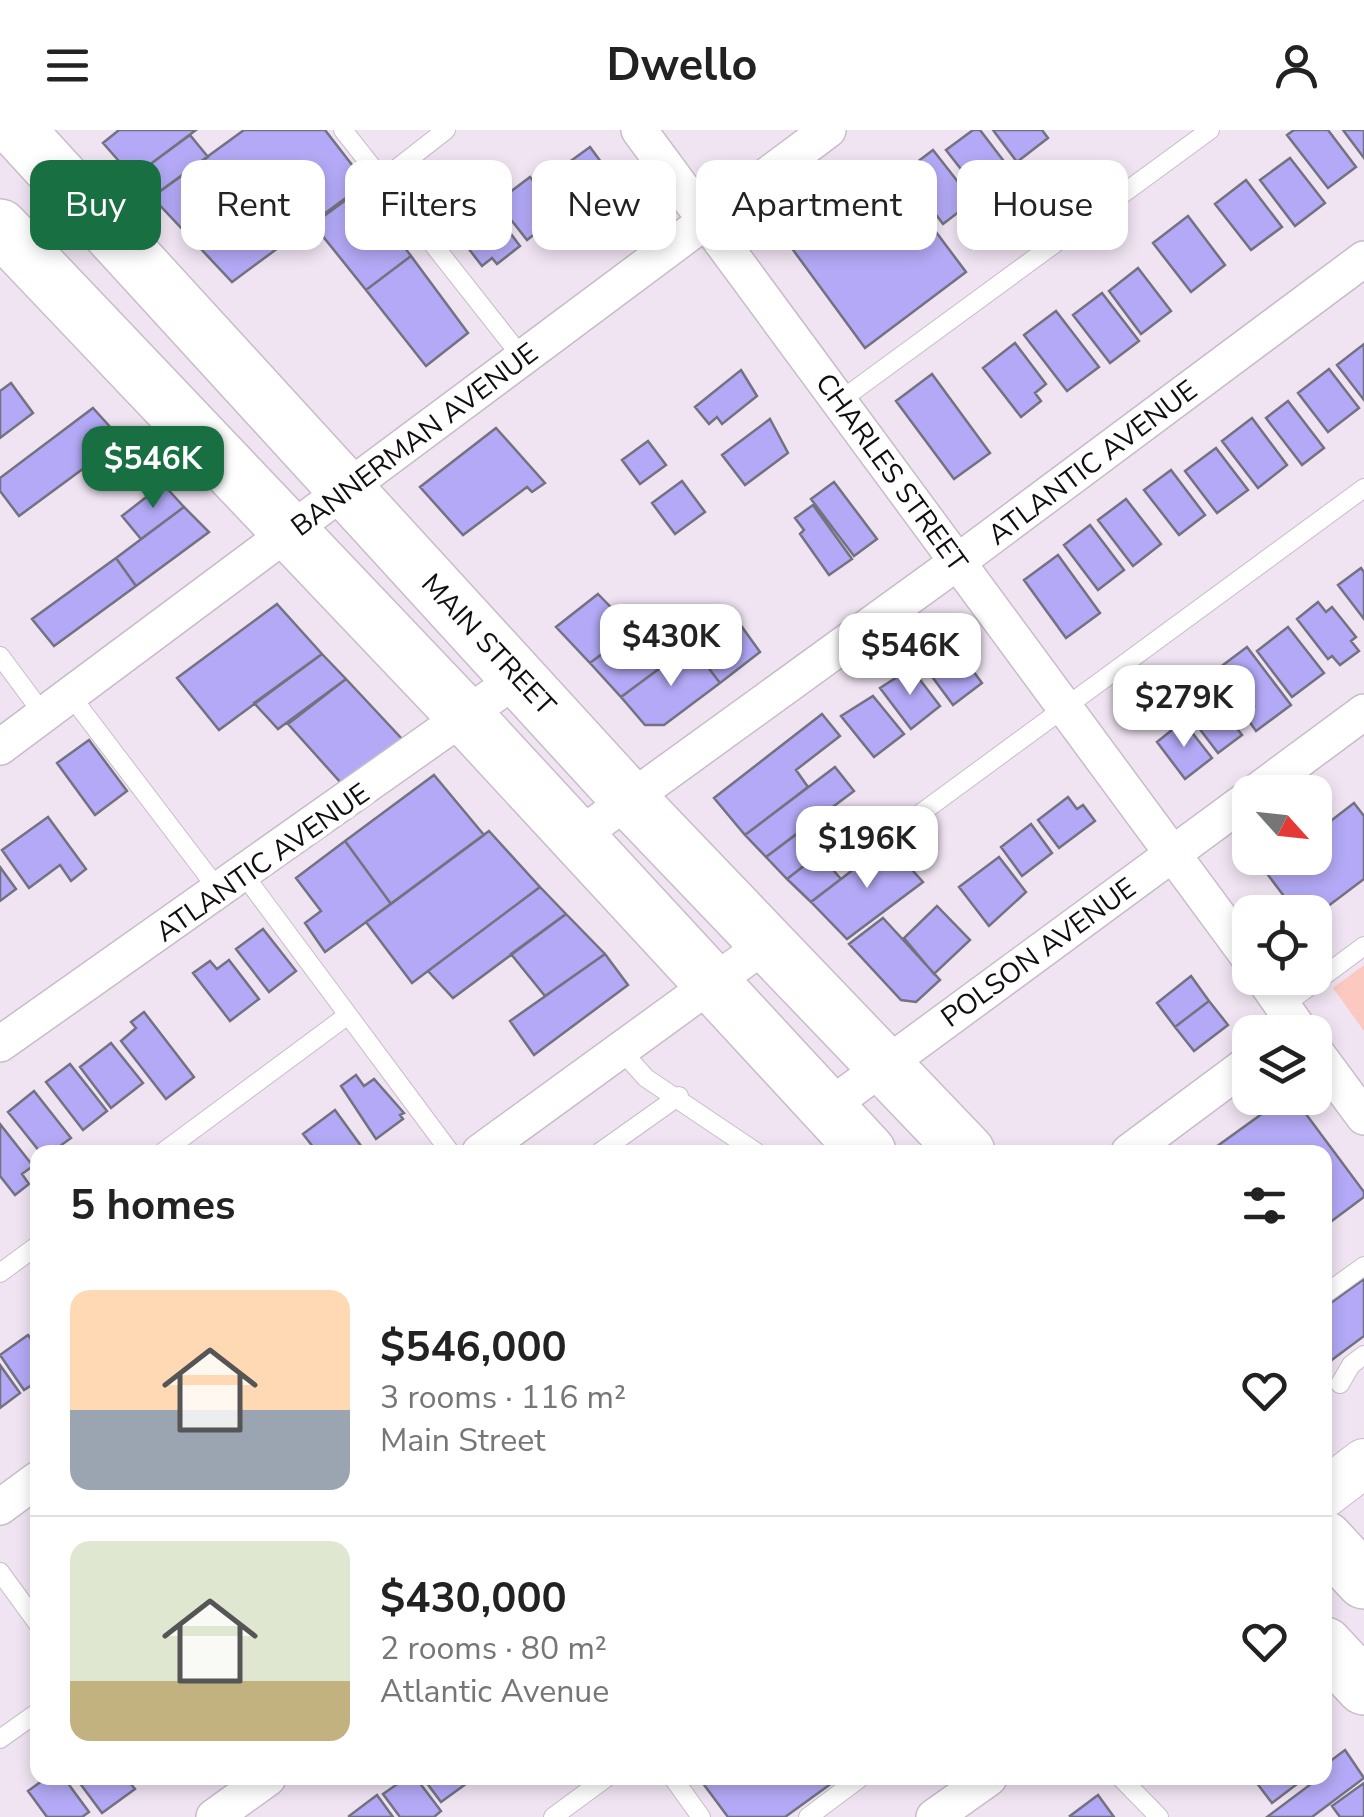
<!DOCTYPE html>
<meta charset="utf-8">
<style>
body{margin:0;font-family:"Nunito Sans",sans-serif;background:#f2f2f2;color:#222;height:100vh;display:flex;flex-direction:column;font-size:38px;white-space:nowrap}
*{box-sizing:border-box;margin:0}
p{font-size:32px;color:#767676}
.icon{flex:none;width:55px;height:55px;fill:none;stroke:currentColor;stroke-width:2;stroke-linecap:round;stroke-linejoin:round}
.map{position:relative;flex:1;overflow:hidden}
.drawer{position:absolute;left:30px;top:1015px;width:1302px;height:640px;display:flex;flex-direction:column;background:#fff;border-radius:20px;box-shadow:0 5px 15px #0003}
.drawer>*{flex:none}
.top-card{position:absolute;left:30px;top:30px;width:1305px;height:90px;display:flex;gap:20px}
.needle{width:65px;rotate:117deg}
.controls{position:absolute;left:1232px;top:645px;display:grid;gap:20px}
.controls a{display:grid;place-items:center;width:100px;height:100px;border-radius:20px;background:#fff;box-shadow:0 5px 15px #0003;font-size:50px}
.price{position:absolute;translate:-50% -85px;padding:0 22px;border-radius:20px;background:#fff;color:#222;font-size:32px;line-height:65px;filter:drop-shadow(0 2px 5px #0008)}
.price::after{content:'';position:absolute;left:50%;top:60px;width:30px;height:22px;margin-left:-15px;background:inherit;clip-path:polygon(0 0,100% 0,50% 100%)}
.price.current{background:#176f42;color:#fff}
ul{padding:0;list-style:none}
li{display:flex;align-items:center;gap:30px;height:250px;padding:0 40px}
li+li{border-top:2px solid #e0e0e0}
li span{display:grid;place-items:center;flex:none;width:280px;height:200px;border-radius:20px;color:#555}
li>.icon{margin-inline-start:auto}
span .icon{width:120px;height:120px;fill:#fffc;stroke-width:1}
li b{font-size:42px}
h2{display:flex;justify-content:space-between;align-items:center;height:120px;padding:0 40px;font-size:42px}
.pill{padding:0 35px;border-radius:20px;background:#fff;box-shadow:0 5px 15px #0003;font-size:35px;line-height:90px}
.pill.current{background:#176f42;color:#fff}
header{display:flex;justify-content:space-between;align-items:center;height:130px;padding:0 40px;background:#fff;font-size:45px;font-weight:700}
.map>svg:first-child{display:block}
</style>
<header><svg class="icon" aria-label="menu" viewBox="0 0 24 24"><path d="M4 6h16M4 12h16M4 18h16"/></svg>Dwello<svg class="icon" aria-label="person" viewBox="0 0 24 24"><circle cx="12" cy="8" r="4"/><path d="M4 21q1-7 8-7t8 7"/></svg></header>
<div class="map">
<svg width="1364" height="1687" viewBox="0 0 1364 1687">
<rect width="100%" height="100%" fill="#f0e4f2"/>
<path fill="#fcc9c0" d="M1364,835V901L1333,858Z"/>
<path fill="#b3a9f6" stroke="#737280" stroke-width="2.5" d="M119,0H196L133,47L103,13Z
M244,0H325L366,53L232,152L152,67Z
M973,0H980L1006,34L975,57L946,20Z
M993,0H1042L1048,8L1017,32Z
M1294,0H1328L1356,37L1328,58L1287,5Z
M1343,0H1364V28Z
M190,5L208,27L152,67L133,47Z
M590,17L612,47L573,76L550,46Z
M933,20L973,71L943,94L904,42Z
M1290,28L1325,73L1295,96L1260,50Z
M888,38L966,142L865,218L788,113Z
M530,47L559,85L527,110L497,72Z
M1246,50L1282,97L1251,120L1215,74Z
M361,59L411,126L366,160L313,94Z
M489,75L520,116L497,134L492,128L482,136L455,101Z
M1188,86L1225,135L1191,162L1153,113Z
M411,126L468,203L426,236L366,160Z
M1138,138L1171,181L1141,204L1109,161Z
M1102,163L1139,211L1110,233L1073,185Z
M1056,181L1099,237L1067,261L1024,205Z
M1015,213L1046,254L1035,263L1041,271L1021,287L983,238Z
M1364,214V270L1337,235Z
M1329,239L1359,278L1328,302L1298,263Z
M741,240L757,266L722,294L717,287L709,294L695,277Z
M932,244L990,323L954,349L896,271Z
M11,253L33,283L0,308V261Z
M1288,271L1324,318L1302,335L1266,288Z
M93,278L122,310L19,386L0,361V348Z
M1252,288L1287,335L1258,358L1222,311Z
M770,289L788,323L745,355L722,325Z
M496,298L545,353L532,362L527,357L463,405L420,357Z
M648,311L666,335L640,354L622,330Z
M1216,318L1248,360L1217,383L1185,341Z
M117,321L132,338L112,356L97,339Z
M1171,340L1205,385L1179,405L1144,360Z
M682,351L705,382L675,404L652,373Z
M834,352L877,409L854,426L811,369Z
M163,354L184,377L141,409L122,386Z
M1126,369L1161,414L1133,436L1098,390Z
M813,375L852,429L829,445L800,404L804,400L795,388Z
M184,377L209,402L136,456L116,428Z
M1090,395L1124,440L1098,460L1064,415Z
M1058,425L1100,483L1066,508L1024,450Z
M116,428L136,456L54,516L32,489Z
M1361,438L1364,442V489L1338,455Z
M598,464L633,500L590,533L556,497Z
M1318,472L1326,482L1332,477L1356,507L1351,511L1359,521L1340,535L1332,526L1328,529L1297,489Z
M277,474L322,524L219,600L177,548Z
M660,481L691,515L621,567L590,533Z
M732,483L760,522L720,553L691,515Z
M1288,497L1324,543L1292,567L1257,521Z
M948,507L982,553L953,575L919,529Z
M691,515L720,553L664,595H645L621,567Z
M1247,517L1291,575L1256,601L1244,584L1254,576L1223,535Z
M322,524L346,549L278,599L254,573Z
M911,538L940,576L911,599L880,558Z
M1191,538L1242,605L1218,623L1167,556Z
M346,549L403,610L342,654L288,594Z
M873,566L904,604L874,627L841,586Z
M822,584L840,606L796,640L808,657L745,705L714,668Z
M1183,591L1212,628L1185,649L1157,612Z
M89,610L127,661L95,685L57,633Z
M835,637L854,661L766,727L745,705Z
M434,645L484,705L391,774L345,711Z
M1068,667L1077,679L1083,675L1095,691L1059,718L1038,690Z
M1354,673L1364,686V749L1315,786V782H1296L1265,741L1282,728H1315V703Z
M48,687L86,739L71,751L60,735L29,758L2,720Z
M1031,694L1052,723L1022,746L1001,717Z
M489,701L540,757L412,853L366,792Z
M799,702L819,724L787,749L766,727Z
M345,711L391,774L325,822L305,793L321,781L296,748Z
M888,713L923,752L847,809L811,772Z
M819,724L841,749L811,772L787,749Z
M999,727L1026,762L989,796L959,757Z
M0,737L16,759L0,771Z
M540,757L566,784L453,868L428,841Z
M937,776L970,810L934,844L904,808Z
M566,784L605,824L545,866L511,824Z
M883,788L940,850L916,872L901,870L849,814Z
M263,799L296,841L269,862L236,819Z
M605,824L628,855L534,925L510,891Z
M229,830L259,869L230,891L193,843L210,831L217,839Z
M1191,846L1209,871L1175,897L1157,873Z
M1209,871L1228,895L1194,921L1175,897Z
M144,882L194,947L166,969L121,911L136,898L131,892Z
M111,913L143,953L111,978L80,937Z
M70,934L107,981L83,1000L46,952Z
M356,945L364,956L374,949L404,983L400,985L403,989L376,1009L341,956Z
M34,961L71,1008L60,1016L65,1022H40L8,982Z
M1284,968H1294L1364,1062V1067L1325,1096V1022H1209Z
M335,980L364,1020L361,1022H317L303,1004Z
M0,994L33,1036L22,1044L29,1054L15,1065L0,1046Z
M1364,1149V1206L1325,1235V1177Z
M28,1205L38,1218V1251L24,1260L0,1225Z
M0,1235L20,1263L0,1278Z
M1345,1620L1364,1648L1312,1687H1267L1319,1648H1325V1635Z
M46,1648H64L89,1682L82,1687H47L28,1661Z
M76,1648H126L135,1659L102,1683Z
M406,1648H416L441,1681L434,1687H400L383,1664Z
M423,1648H474L441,1672Z
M699,1648H839L785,1687H728Z
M1253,1648H1305L1272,1673Z
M1364,1653V1687H1340L1332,1676Z
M377,1665L393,1687H349V1686Z
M1098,1665L1114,1687H1071L1070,1686Z"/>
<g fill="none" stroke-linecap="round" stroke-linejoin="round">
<defs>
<path id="lane" d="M343,0L521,226
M382,50L446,0
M841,270L1210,0
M0,526L44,585
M71,566L220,762
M917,686L1364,358
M244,745L450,1022
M1283,876L1364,816
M619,918L646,948L756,1022
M163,1022L348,885
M600,1022L679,966
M0,1143L38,1115
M1325,1164L1364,1136
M1340,1254L1351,1235L1364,1225
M0,1442L38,1494
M0,1609L38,1582
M673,1648L701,1687
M1121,1648L1159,1687
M553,1687L606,1648
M808,1687L860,1648"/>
<path id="street" d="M639,0L1250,829
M0,617L828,0
M1256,662L1364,582
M575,709L956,433L1364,129
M1263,848L1301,902
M0,914L521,546
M1315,921L1364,987
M827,978L1250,667
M480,1022L769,812
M1129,1022L1250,932
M0,1377L38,1349
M214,1687L268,1648
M934,1687L989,1648"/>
<path id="secondary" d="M1325,1363L1364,1333"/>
<path id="primary" d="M17,0L629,669L967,1022
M0,97L466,587L868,1022
M1325,1409L1364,1451
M1325,1515L1364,1557"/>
</defs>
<use href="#lane" stroke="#c8bcc9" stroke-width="20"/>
<use href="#street" stroke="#c8bcc9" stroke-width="38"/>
<use href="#secondary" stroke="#c8bcc9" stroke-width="50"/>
<use href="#primary" stroke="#c8bcc9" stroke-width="58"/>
<use href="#lane" stroke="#fff" stroke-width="18"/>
<use href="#street" stroke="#fff" stroke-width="35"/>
<use href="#secondary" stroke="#fff" stroke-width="48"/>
<use href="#primary" stroke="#fff" stroke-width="55"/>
</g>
<g text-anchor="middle" stroke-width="10" stroke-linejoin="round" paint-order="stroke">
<g font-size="28" fill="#110d11" stroke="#fff">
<text transform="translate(414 309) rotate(-37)" y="10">BANNERMAN AVENUE</text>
<text transform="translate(1092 332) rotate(-37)" y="10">ATLANTIC AVENUE</text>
<text transform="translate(892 342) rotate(54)" y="10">CHARLES STREET</text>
<text transform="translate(489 514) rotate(47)" y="10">MAIN STREET</text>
<text transform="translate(262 732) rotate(-35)" y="10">ATLANTIC AVENUE</text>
<text transform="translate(1038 822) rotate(-36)" y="10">POLSON AVENUE</text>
</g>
</g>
</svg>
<div class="controls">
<a><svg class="needle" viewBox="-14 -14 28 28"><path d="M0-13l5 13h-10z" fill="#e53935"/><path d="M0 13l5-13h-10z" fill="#767676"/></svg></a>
<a><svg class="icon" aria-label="locate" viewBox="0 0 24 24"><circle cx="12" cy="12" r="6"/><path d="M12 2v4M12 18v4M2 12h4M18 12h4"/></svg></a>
<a><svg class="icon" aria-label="layers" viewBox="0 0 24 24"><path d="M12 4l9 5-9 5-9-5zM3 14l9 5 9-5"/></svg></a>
</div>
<b class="price current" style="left:153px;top:381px">$546K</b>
<b class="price" style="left:671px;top:559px">$430K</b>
<b class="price" style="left:910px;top:568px">$546K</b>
<b class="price" style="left:1184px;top:620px">$279K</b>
<b class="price" style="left:867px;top:761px">$196K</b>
<div class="top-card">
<a class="pill current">Buy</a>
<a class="pill">Rent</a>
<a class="pill">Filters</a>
<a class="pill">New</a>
<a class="pill">Apartment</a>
<a class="pill">House</a>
</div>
<section class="drawer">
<h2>5 homes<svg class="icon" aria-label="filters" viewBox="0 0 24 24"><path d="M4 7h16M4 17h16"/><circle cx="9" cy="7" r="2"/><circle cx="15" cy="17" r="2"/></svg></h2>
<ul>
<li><span style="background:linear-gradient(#ffd9b3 60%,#9aa5b1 0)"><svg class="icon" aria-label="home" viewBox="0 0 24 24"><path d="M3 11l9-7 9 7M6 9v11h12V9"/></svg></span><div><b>$546,000</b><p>3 rooms · 116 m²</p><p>Main Street</p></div><svg class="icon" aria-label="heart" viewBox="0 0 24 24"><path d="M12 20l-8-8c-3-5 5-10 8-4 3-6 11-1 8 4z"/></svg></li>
<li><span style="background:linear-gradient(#dfe7d0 70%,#c2b280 0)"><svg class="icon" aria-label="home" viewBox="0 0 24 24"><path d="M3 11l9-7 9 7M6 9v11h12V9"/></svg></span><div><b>$430,000</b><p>2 rooms · 80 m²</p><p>Atlantic Avenue</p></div><svg class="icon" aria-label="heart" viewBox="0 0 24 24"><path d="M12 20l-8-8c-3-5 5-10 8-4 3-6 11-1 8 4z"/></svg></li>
</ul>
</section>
</div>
